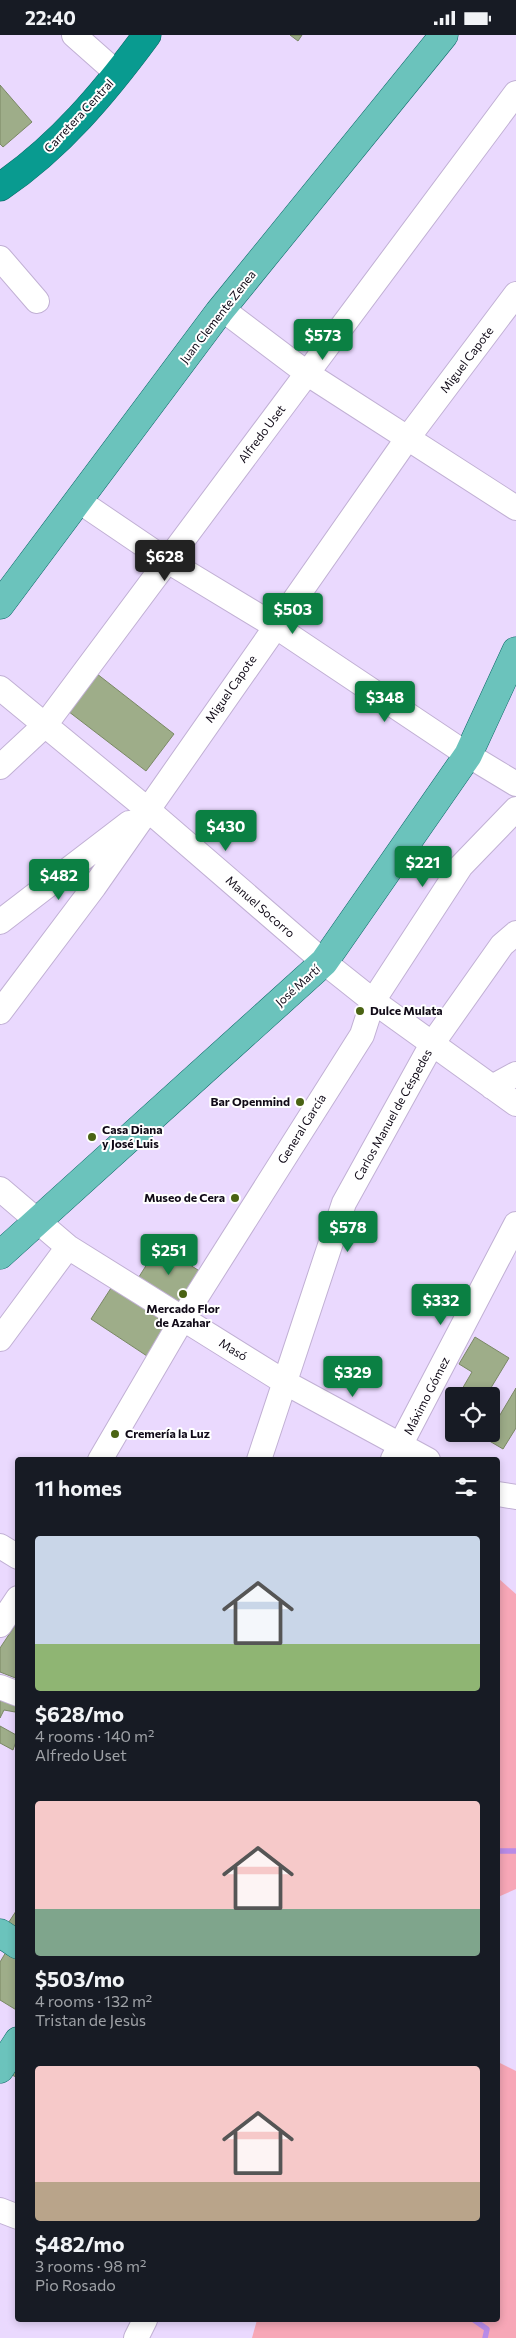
<!DOCTYPE html>
<meta charset="utf-8">
<style>
body{margin:0;font-family:Commissioner,sans-serif;background:#20242c;color:#f1f3f6;height:100vh;display:flex;flex-direction:column;font-size:19px;white-space:nowrap}
*{box-sizing:border-box;margin:0}
p{font-size:16px;color:#9ea1a6}
.icon{flex:none;width:28px;height:28px;fill:none;stroke:currentColor;stroke-width:2;stroke-linecap:round;stroke-linejoin:round}
.map{position:relative;flex:1;overflow:hidden}
.details{position:absolute;left:15px;top:1422px;width:485px;height:865px;display:flex;flex-direction:column;background:#171b24;border-radius:5px;box-shadow:0 2px 8px #0003}
.details>*{flex:none}
.fabs{position:absolute;left:445px;top:1352px;display:grid;gap:10px}
.fabs a{display:grid;place-items:center;width:55px;height:55px;border-radius:5px;background:#171b24;box-shadow:0 2px 8px #0003;font-size:25px}
.price{position:absolute;translate:-50% -42px;padding:0 11px;border-radius:5px;background:#0b8043;color:#fff;font-size:16px;line-height:32px;filter:drop-shadow(0 1px 2px #0008)}
.price::after{content:'';position:absolute;left:50%;top:30px;width:15px;height:11px;margin-left:-8px;background:inherit;clip-path:polygon(0 0,100% 0,50% 100%)}
.price.selected{background:#222;color:#fff}
ul{padding:0;list-style:none}
li{display:grid;align-content:center;gap:10px;height:265px;padding:0 20px}
li span{display:grid;place-items:center;height:155px;border-radius:5px;color:#555}
li>.icon{margin-inline-start:auto}
span .icon{width:90px;height:90px;fill:#fffc;stroke-width:1}
li b{font-size:21px}
h2{display:flex;justify-content:space-between;align-items:center;height:60px;padding:0 20px;font-size:21px}
.status{display:flex;justify-content:space-between;align-items:center;height:35px;padding:0 25px;background:#171b24;direction:ltr}
.status svg{height:14px;fill:currentColor}
.map>svg:first-child{display:block}
</style>
<div class="status"><b>22:40</b><svg viewBox="0 0 49 12"><path d="M0 12V9h3v3zM5 12V6h3v6zM10 12V3h3v9zM15 12V0h3v12zM26 1h20v11H26zM47 4h2v5h-2z"/></svg></div>
<div class="map">
<svg width="516" height="2303" viewBox="0 0 516 2303">
<rect width="100%" height="100%" fill="#ead9fe"/>
<path fill="#f7a7b7" d="M498,1543L516,1559V1854L498,1862Z
M498,2027L516,2036V2303H252L257,2285H498Z"/>
<g fill="none" stroke-linecap="round" stroke-linejoin="round">
<path stroke="#b88be7" stroke-width="5.5" d="M498,1816H516
M474,2285L487,2294L485,2303"/>
</g>
<path fill="#9ead89" stroke="#7a8865" d="M290,0H302L298,6Z
M0,50L32,87L3,112L0,109Z
M92,635L174,699L146,736L64,673Z
M159,1210L201,1237L179,1272L137,1245Z
M113,1250L169,1287L147,1321L91,1284Z
M475,1302L509,1323L486,1361H458L472,1337L459,1329Z
M516,1353V1393L503,1414L486,1404L489,1399H491V1395Z
M18,1586V1644L0,1637V1613Z
M0,1656L18,1669L15,1677L4,1675L0,1683Z
M0,1691L18,1701L13,1715L0,1708Z
M18,1873V1901L5,1893Z
M6,1917L18,1924V1976L0,1965V1927Z
M18,2025V2043L10,2039Z"/>
<g fill="none" stroke-linecap="round" stroke-linejoin="round">
<defs>
<path id="minor" d="M74,0L118,39
M0,223L37,266
M222,274L308,339L516,473
M79,466L166,525L275,591L468,720L516,749
M0,653L147,774L324,927L373,966L516,1069
M0,732L45,690L516,58
M0,887L129,788
M0,977L94,852L407,404L516,259
M492,1052L516,1039
M0,1154L68,1212L286,1348L428,1425
M0,1304L68,1212
M393,1424L516,1189
M100,1425L183,1283L362,1000L373,966L461,831L516,774
M259,1425L344,1168L432,1009L502,910L516,898
M498,1459L516,1462
M0,1511L18,1522
M0,1590L18,1563
M0,1652L18,1659
M0,2175L18,2182
M136,2303L145,2285"/>
<path id="major" d="M0,570L219,277L444,0
M0,1220L324,927L468,720L516,616
M0,1898L18,1910
M0,2034L18,2006"/>
<path id="highway" d="M0,152C59,112 105,57 147,0"/>
</defs>
<use href="#minor" stroke="#c1b0d4" stroke-width="26"/>
<use href="#major" stroke="#0b6866" stroke-width="29"/>
<use href="#highway" stroke="#0b6866" stroke-width="29"/>
<use href="#minor" stroke="#fff" stroke-width="24"/>
<use href="#major" stroke="#6bc3bc" stroke-width="28"/>
<use href="#highway" stroke="#099b90" stroke-width="28"/>
</g>
<g fill="#4a6313" stroke="#fff" stroke-width="2">
<circle cx="360" cy="976" r="5"/>
<circle cx="300" cy="1067" r="5"/>
<circle cx="92" cy="1102" r="5"/>
<circle cx="235" cy="1163" r="5"/>
<circle cx="183" cy="1259" r="5"/>
<circle cx="115" cy="1399" r="5"/>
</g>
<g text-anchor="middle" stroke-width="4" stroke-linejoin="round" paint-order="stroke">
<g font-size="12" fill="#100a17" stroke="#fff">
<text transform="translate(79 81) rotate(-47)" y="4">Carretera Central</text>
<text transform="translate(218 282) rotate(-52)" y="4">Juan Clemente Zenea</text>
<text transform="translate(467 325) rotate(-53)" y="4">Miguel Capote</text>
<text transform="translate(262 399) rotate(-53)" y="4">Alfredo Uset</text>
<text transform="translate(231 654) rotate(-55)" y="4">Miguel Capote</text>
<text transform="translate(260 872) rotate(41)" y="4">Manuel Socorro</text>
<text transform="translate(298 951) rotate(-42)" y="4">José Martí</text>
<text transform="translate(393 1080) rotate(-61)" y="4">Carlos Manuel de Céspedes</text>
<text transform="translate(302 1094) rotate(-58)" y="4">General García</text>
<text transform="translate(233 1315) rotate(32)" y="4">Masó</text>
<text transform="translate(427 1361) rotate(-63)" y="4">Máximo Gómez</text>
</g>
<g font-size="12" font-weight="bold" fill="#100a17" stroke="#fff" text-anchor="start">
<text x="370" y="980">Dulce Mulata</text>
<text x="290" y="1071" text-anchor="end">Bar Openmind</text>
<text x="102" y="1099">Casa Diana<tspan x="102" dy="14">y José Luis</tspan></text>
<text x="225" y="1167" text-anchor="end">Museo de Cera</text>
<text x="183" y="1278" text-anchor="middle">Mercado Flor<tspan x="183" dy="14">de Azahar</tspan></text>
<text x="125" y="1403">Cremería la Luz</text>
</g>
</g>
</svg>
<div class="fabs">
<a><svg class="icon" aria-label="locate" viewBox="0 0 24 24"><circle cx="12" cy="12" r="6"/><path d="M12 2v4M12 18v4M2 12h4M18 12h4"/></svg></a>
</div>
<b class="price" style="left:323px;top:326px">$573</b>
<b class="price selected" style="left:165px;top:547px">$628</b>
<b class="price" style="left:293px;top:600px">$503</b>
<b class="price" style="left:385px;top:688px">$348</b>
<b class="price" style="left:226px;top:817px">$430</b>
<b class="price" style="left:423px;top:853px">$221</b>
<b class="price" style="left:59px;top:866px">$482</b>
<b class="price" style="left:348px;top:1218px">$578</b>
<b class="price" style="left:169px;top:1241px">$251</b>
<b class="price" style="left:441px;top:1291px">$332</b>
<b class="price" style="left:353px;top:1363px">$329</b>
<section class="details">
<h2>11 homes<svg class="icon" aria-label="filters" viewBox="0 0 24 24"><path d="M4 7h16M4 17h16"/><circle cx="9" cy="7" r="2"/><circle cx="15" cy="17" r="2"/></svg></h2>
<ul>
<li><span style="background:linear-gradient(#c9d6e8 70%,#8fb573 0)"><svg class="icon" aria-label="home" viewBox="0 0 24 24"><path d="M3 11l9-7 9 7M6 9v11h12V9"/></svg></span><div><b>$628/mo</b><p>4 rooms · 140 m²</p><p>Alfredo Uset</p></div></li>
<li><span style="background:linear-gradient(#f6c9c9 70%,#7fa58c 0)"><svg class="icon" aria-label="home" viewBox="0 0 24 24"><path d="M3 11l9-7 9 7M6 9v11h12V9"/></svg></span><div><b>$503/mo</b><p>4 rooms · 132 m²</p><p>Tristan de Jesùs</p></div></li>
<li><span style="background:linear-gradient(#f6c9c9 75%,#b9a48a 0)"><svg class="icon" aria-label="home" viewBox="0 0 24 24"><path d="M3 11l9-7 9 7M6 9v11h12V9"/></svg></span><div><b>$482/mo</b><p>3 rooms · 98 m²</p><p>Pio Rosado</p></div></li>
</ul>
</section>
</div>
